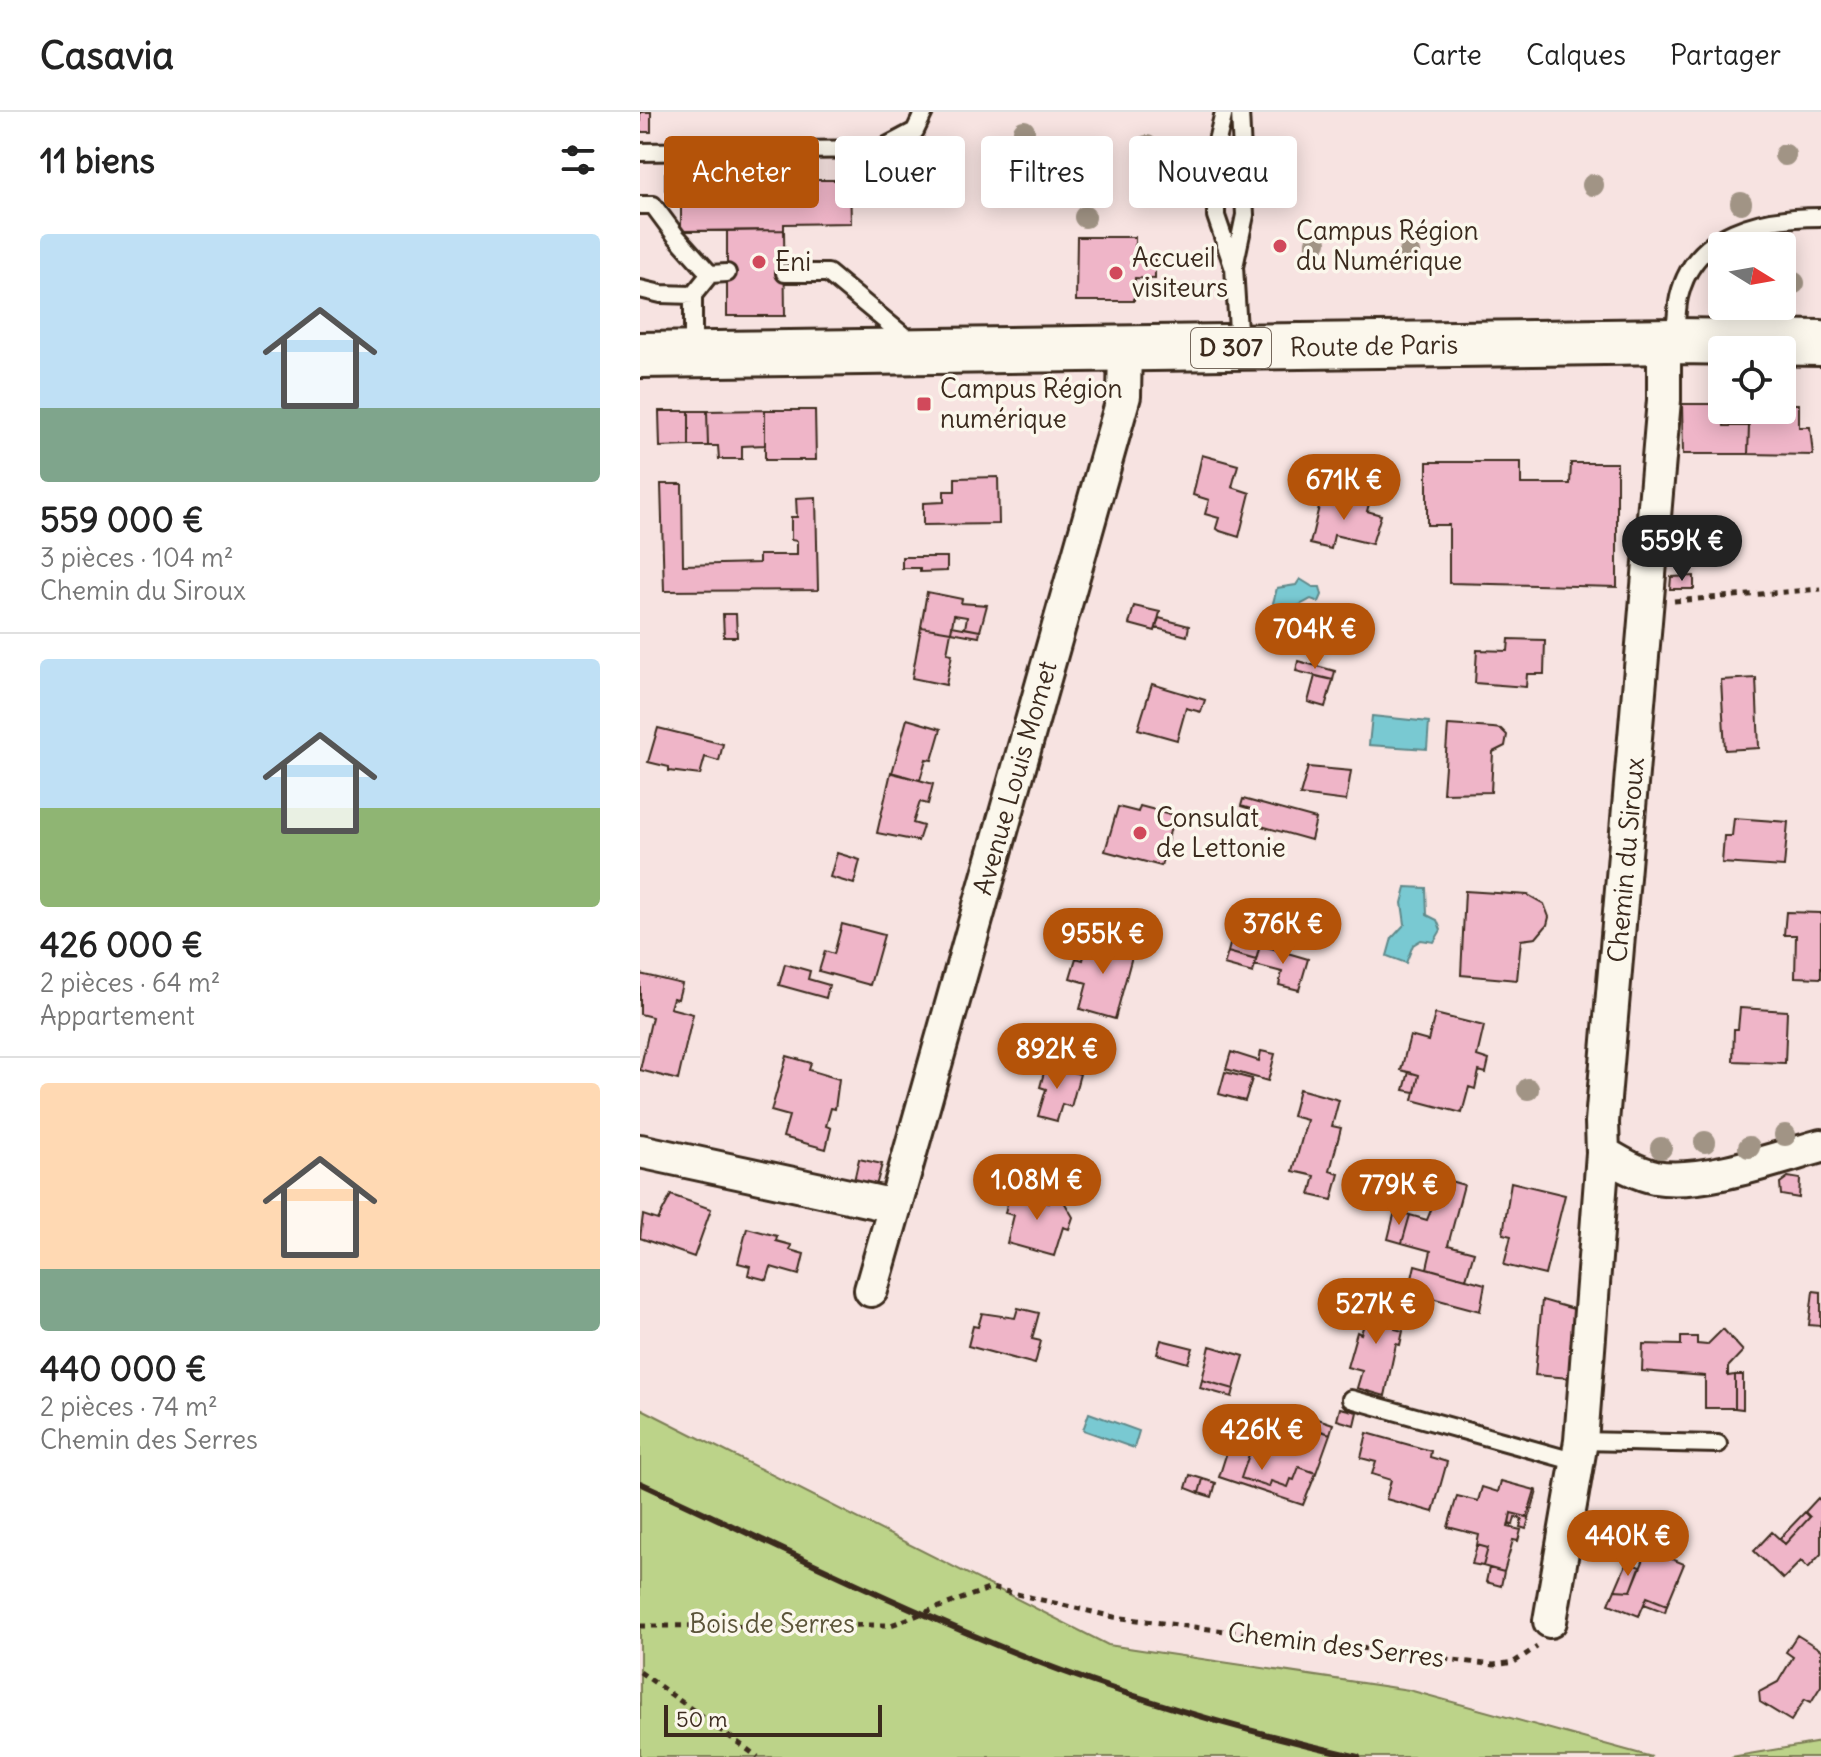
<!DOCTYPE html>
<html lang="fr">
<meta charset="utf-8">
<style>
body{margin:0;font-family:Delius,sans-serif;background:#f6f6f6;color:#222;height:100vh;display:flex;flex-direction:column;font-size:30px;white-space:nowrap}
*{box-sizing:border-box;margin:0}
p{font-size:26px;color:#767676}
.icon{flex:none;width:44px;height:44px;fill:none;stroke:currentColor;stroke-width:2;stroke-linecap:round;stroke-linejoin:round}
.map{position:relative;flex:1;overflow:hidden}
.side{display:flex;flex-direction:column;background:#fff;width:640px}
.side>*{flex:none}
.guide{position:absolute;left:24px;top:24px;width:760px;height:72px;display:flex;gap:16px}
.needle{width:52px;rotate:101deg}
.buttons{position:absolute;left:1068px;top:120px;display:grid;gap:16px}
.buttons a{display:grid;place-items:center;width:88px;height:88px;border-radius:8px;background:#fff;box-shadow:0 4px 20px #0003;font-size:40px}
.scale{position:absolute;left:24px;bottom:20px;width:218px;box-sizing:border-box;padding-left:8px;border:4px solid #3b2a1e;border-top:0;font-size:22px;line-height:28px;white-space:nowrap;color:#3b2a1e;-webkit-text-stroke:6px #fbf7ec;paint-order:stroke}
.price{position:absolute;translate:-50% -68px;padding:0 18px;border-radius:28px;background:#b45309;color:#fff;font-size:26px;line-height:52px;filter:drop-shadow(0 2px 4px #0008)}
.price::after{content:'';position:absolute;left:50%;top:48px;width:24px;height:18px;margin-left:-12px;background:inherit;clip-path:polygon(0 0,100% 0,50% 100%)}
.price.active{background:#222;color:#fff}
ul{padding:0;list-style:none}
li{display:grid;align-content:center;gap:16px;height:424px;padding:0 40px}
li+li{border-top:2px solid #e0e0e0}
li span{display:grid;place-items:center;height:248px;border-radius:8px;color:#555}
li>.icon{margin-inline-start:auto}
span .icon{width:144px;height:144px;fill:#fffc;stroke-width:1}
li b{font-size:34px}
h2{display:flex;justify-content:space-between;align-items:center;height:96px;padding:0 40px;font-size:34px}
.tag{padding:0 28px;border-radius:8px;background:#fff;box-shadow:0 4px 20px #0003;font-size:28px;line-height:72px}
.tag.active{background:#b45309;color:#fff}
header{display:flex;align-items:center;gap:48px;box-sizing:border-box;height:112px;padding:0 40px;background:#fff;border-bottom:2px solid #e0e0e0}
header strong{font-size:38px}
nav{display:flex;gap:44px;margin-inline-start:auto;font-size:28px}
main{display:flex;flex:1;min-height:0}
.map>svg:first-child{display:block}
</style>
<header>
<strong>Casavia</strong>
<nav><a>Carte</a><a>Calques</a><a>Partager</a></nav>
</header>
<main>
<section class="side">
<h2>11 biens<svg class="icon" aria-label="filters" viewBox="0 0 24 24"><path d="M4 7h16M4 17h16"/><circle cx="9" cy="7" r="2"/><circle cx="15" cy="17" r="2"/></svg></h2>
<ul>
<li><span style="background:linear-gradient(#bfe0f5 70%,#7fa58c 0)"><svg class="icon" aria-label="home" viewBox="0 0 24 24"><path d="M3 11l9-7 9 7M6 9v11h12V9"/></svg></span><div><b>559 000 €</b><p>3 pièces · 104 m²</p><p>Chemin du Siroux</p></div></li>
<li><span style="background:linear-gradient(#bfe0f5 60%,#8fb573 0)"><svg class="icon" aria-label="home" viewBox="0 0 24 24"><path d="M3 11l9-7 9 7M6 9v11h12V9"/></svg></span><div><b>426 000 €</b><p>2 pièces · 64 m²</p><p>Appartement</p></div></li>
<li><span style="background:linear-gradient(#ffd9b3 75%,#7fa58c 0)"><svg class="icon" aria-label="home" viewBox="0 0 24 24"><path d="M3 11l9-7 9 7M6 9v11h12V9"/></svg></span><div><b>440 000 €</b><p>2 pièces · 74 m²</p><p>Chemin des Serres</p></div></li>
</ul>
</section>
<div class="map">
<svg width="1181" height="1645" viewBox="0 0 1181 1645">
<rect width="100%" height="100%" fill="#f7e3e1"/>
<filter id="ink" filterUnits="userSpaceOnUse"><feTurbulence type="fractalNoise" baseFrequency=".0125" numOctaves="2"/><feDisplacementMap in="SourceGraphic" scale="16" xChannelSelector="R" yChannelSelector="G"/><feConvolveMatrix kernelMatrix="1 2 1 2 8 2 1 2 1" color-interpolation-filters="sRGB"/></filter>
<g filter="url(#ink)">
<path fill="#bcd389" stroke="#7c7e54" stroke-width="2" d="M0,1296L468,1533L769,1578L1012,1645H0Z
M1181,1630V1645H1091Z"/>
<path fill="#79c9d2" stroke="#60898a" stroke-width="2" d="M660,467L673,475H680L682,483L679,490L671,487C659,494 646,502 633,491L637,476L656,473Z
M732,604L789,610L787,637L729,633Z
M766,775L786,776L787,803L797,808L801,818L794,830L781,828L773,833L766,851L747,844L752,826L765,812L762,791Z
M449,1301L499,1319L494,1336L443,1318Z"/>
<path fill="#efb5c8" stroke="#3b2a1e" stroke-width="2" d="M0,0H11V20H0Z
M25,61H33L34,78H25Z
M139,68H210L211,111L144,112V118L41,119V78H140Z
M144,118L145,204H87V119Z
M437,125H495V147H515V167L495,166L494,189H436Z
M1042,292H1082L1084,314H1109L1108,342H1043Z
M1142,292H1159V315H1170L1173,343L1108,342L1109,314H1084V298H1142Z
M125,298H175L176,348H125Z
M125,298V333L102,334V347H79L78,334H68L67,299Z
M19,299H49V334L20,335Z
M49,299H67L68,334H49Z
M562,343L598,353L592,375L610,381L599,425L580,419L576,416L579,406L565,402L569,388L553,383Z
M787,350H881V372H930L931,351H977V475L809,471V413H787Z
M358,365L359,412L283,413V391L304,390V379H315V366Z
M21,372H42L43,453L119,451V443H157V429L151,428V405H157L156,386L176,385L178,478L24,479Z
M682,382L729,392L727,399L741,403L732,432L694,423L691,437L670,432Z
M262,445H307V459L280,460V456H262Z
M1054,464V477H1030L1031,465Z
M287,480L322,487L321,491L347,493L340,519L325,516L327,505L314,503L311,520L281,515Z
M494,494L520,500L515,519L489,512Z
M83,502H96L97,525H84Z
M519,506L549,514L547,524L516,516Z
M312,514L340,519L339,525L311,520Z
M281,515L311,520L307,541L312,542L306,573L272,566Z
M869,527L905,528L904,562H887L886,575L835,571L837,538L868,539Z
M658,549L695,559L693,568L656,559Z
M675,564L693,568L685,595L668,590Z
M1116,566L1119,636L1085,638L1081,568Z
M512,572L565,588L561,600L546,596L537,628L498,617Z
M267,607L301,617L292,648L286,647L280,668L252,661Z
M808,613L853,616L861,617L867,623L865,634L853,640L851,680L803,681Z
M18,616L83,632L79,649L65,645L60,663L29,659V655L8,650Z
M668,655L711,659L706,689L660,683Z
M251,660L293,672L288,692L280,690L273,711L283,714L278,729L237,721Z
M603,687L676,707L671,728L610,711L614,698L601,694Z
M500,694L534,703L521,754L465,739L478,695L498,700Z
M1094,706L1148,710L1144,755L1082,751L1084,724H1092Z
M197,741L220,748L214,772L190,765Z
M825,779L888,783L904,792L909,805L907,813L896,826L881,828L877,868L821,863Z
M1146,800L1181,801V866L1155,865L1156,823H1144Z
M202,812L244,823L230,873L179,859L185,839L194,842Z
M593,821L621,829L616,848L588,840Z
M449,825L494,837L475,907L440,897L447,871L430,866L436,846L443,848Z
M620,833L668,847L659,878L639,873L642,860L615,853Z
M588,840L616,848L613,861L584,853Z
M145,852L170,859L168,867L189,873L186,886L139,873Z
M0,862L42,872L38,887L33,886L30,896L53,902L38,968L0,958L12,905L0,902Z
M1100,896L1147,899L1145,951L1093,949L1094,917H1098Z
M795,902L844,914L837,944L849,948L846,961L839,959L835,977L829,975L822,1001L773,988L779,963L761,958L770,924L788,929Z
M621,939L635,942L628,969L586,957L591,940L619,949Z
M147,944L171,951L169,958L199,967L195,997L191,996L186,1014L191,1016L186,1037L143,1025L149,1004L131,999Z
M406,953L440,962L431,995L422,992L417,1009L398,1004L406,977L400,975Z
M585,960L612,967L605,989L579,982Z
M769,960L779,963L775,980L764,978Z
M659,977L699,988L692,1014L701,1016L690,1059L699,1062L692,1088L670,1083L675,1064L653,1059L667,1008L652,1004Z
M219,1047L242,1052L236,1074L214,1069Z
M1148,1065L1160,1067L1159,1086L1141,1083L1140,1071Z
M803,1067L824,1073L808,1133L834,1140L826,1167L787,1156L791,1139L762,1131L770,1103L787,1108Z
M871,1070L925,1083L905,1163L864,1153L871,1124L863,1122Z
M370,1078L409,1091L411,1084L423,1088L433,1105L429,1117L423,1115L414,1144L367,1131L374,1103L365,1101Z
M31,1083L71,1097L54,1145L0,1126L3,1103L18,1108Z
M755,1099L770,1103L762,1131L748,1127Z
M107,1116L137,1124L136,1129L151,1133L150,1138L164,1142L159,1163L131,1155L127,1168L108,1163L110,1154L98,1151Z
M775,1153L845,1172L840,1199L769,1180Z
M729,1179L746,1184L742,1196L759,1201L755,1217L763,1219L760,1233L756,1232L745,1284L717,1276L722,1259L707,1255L717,1220L721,1222L729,1195L725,1193Z
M1173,1179L1181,1180V1214L1169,1213Z
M902,1188L937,1198L930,1266L895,1263Z
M378,1196L399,1201L392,1227L401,1229L395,1252L328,1234L333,1214L338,1215L342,1201L375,1206Z
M1083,1217L1103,1239L1088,1255V1264L1095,1263V1296H1065V1264L1002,1259L1003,1232L1041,1233V1225H1057V1232L1067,1233Z
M521,1228L553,1236L548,1251L517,1242Z
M570,1234L604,1244L594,1277L562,1268Z
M1095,1263H1103V1297L1095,1296Z
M562,1268L594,1277L592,1285L560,1276Z
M607,1295L634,1304L633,1308L646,1313L648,1308L690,1322L676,1361L659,1355L654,1368L651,1367L648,1375L631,1369L629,1375L601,1366L615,1325L600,1320Z
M700,1296L717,1300L714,1313L697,1308Z
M660,1301L693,1312L690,1322L657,1311Z
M594,1318L615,1325L601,1366L629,1375L631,1369L648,1375L651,1367L654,1368L659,1355L676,1361L663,1393L579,1365Z
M727,1321L791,1339L790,1345L807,1350L793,1400L746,1387L751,1368L732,1362L736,1350L721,1346Z
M550,1363L563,1367L559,1381L546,1376Z
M563,1367L576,1371L572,1385L559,1381Z
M861,1369L895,1378L887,1405L871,1401L868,1415L881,1418L878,1429L873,1428L864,1460L843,1454L848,1436L837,1433L839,1423L808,1415L817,1384L838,1389L842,1375L858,1380Z
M895,1378L897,1379L886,1417L880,1415L882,1407L875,1405L873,1413L869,1412L871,1401L887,1405Z
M1178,1386L1181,1389V1442L1168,1456L1161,1449L1143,1467L1114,1439L1132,1420L1145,1432L1170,1405L1165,1400Z
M1165,1400L1170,1405L1145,1432L1139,1427Z
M837,1433L848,1436L843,1454L832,1452Z
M1008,1437L1044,1452L1027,1493L1007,1485L999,1504L969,1492L975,1478L991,1479Z
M987,1450L1000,1455L991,1479L975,1478Z
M849,1456L864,1460L861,1474L846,1470Z
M1007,1485L1027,1493L1025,1500L1004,1492Z
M1157,1523L1181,1538V1574L1171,1590L1165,1587L1151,1609L1120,1590L1119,1580L1138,1570L1153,1545L1146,1540Z"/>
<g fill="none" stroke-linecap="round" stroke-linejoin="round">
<defs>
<path id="service" d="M584,0L576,33V104L593,154
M0,40L241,37L275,19L284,0
M0,93H13L36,124L70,162
M145,161H188L265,225V235
M0,177L21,182L53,183
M1035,229C1036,215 1036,199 1039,185C1054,119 1122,105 1181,105
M599,234L594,155L605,103L600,0
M53,241V183L70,162L87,161
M711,1287L937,1350
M941,1329L1078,1332"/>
<path id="minor" d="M0,1039L255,1094L484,284L485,237
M963,1041C980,1051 996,1061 1015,1065C1062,1073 1135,1047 1181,1034
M231,1178L255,1094
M910,1509L941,1329L963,1041L962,1010L1024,288V229"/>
<path id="primary" d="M0,243L1035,229L1181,231"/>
</defs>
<use href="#service" stroke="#3b2a1e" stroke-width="22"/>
<use href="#minor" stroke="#3b2a1e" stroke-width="38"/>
<use href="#primary" stroke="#3b2a1e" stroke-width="50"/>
<path stroke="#3b2a1e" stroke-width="5" stroke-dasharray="6 6" stroke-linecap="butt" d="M1034,489L1181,477
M0,1514L251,1513L351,1476L474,1505L854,1553L874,1550L897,1535
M0,1560L118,1645"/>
<use href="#service" stroke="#fbf7ec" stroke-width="16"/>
<use href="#minor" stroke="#fbf7ec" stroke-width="32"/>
<use href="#primary" stroke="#fbf7ec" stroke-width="44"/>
<path stroke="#3b2a1e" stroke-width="6" d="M0,1371C131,1431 259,1495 393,1548C499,1589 608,1620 718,1645"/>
</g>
<g fill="#a19485">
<circle cx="384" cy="19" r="11"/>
<circle cx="507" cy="34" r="11"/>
<circle cx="1145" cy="43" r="11"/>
<circle cx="302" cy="55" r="11"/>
<circle cx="953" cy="73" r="11"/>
<circle cx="1101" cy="91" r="11"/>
<circle cx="445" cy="105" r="11"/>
<circle cx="676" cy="130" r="11"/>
<circle cx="769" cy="141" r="11"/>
<circle cx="1154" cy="171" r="11"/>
<circle cx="888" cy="977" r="11"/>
<circle cx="1145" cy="1023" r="11"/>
<circle cx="1065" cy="1030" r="11"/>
<circle cx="1109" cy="1035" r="11"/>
<circle cx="1021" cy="1036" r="11"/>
</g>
</g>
<g fill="#d1495b" stroke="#fbf7ec" stroke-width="3">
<circle cx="640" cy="134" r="8"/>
<circle cx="119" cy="150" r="8"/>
<circle cx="476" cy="161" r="8"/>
<rect x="276" y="284" width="16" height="16" rx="4"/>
<circle cx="500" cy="721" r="8"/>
</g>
<g text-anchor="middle" stroke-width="7" stroke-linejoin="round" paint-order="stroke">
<rect fill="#fbf7ec" stroke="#75685c" stroke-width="2" x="551" y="216" width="80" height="40" rx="6"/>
<g font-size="24" font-weight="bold" fill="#3b2a1e">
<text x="591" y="244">D 307</text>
</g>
<g font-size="26" fill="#3b2a1e" stroke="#fbf7ec" text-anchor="start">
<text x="656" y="128">Campus Région<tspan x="656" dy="30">du Numérique</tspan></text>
<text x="492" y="155">Accueil<tspan x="492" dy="30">visiteurs</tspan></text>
<text x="135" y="159">Eni</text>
<text x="300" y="286">Campus Région<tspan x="300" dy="30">numérique</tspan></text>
<text x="516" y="715">Consulat<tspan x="516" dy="30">de Lettonie</tspan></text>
</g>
<g font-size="26" fill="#3b2a1e" stroke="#fbf7ec">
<text transform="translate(734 234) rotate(-1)" y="9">Route de Paris</text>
<text transform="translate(375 666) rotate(-74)" y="9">Avenue Louis Momet</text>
<text transform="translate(986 748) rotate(-85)" y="9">Chemin du Siroux</text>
<text transform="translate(696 1533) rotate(7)" y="9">Chemin des Serres</text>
</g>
<g font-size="26" fill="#5b5439" stroke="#fbf7ec">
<text x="132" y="1521">Bois de Serres</text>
</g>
</g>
</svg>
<div class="buttons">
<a><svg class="needle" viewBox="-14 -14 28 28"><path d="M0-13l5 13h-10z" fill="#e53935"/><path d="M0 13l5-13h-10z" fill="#767676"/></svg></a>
<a><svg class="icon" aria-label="locate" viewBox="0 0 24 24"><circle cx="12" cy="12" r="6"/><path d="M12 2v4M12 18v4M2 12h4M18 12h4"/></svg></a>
</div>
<div class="scale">50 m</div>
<b class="price" style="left:704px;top:410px">671K €</b>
<b class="price active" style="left:1042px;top:471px">559K €</b>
<b class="price" style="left:675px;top:559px">704K €</b>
<b class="price" style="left:643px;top:854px">376K €</b>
<b class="price" style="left:463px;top:864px">955K €</b>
<b class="price" style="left:417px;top:979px">892K €</b>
<b class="price" style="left:397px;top:1110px">1.08M €</b>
<b class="price" style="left:759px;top:1115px">779K €</b>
<b class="price" style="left:736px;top:1234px">527K €</b>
<b class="price" style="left:622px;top:1360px">426K €</b>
<b class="price" style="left:988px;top:1466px">440K €</b>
<div class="guide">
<a class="tag active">Acheter</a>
<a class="tag">Louer</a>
<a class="tag">Filtres</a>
<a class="tag">Nouveau</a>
</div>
</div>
</main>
